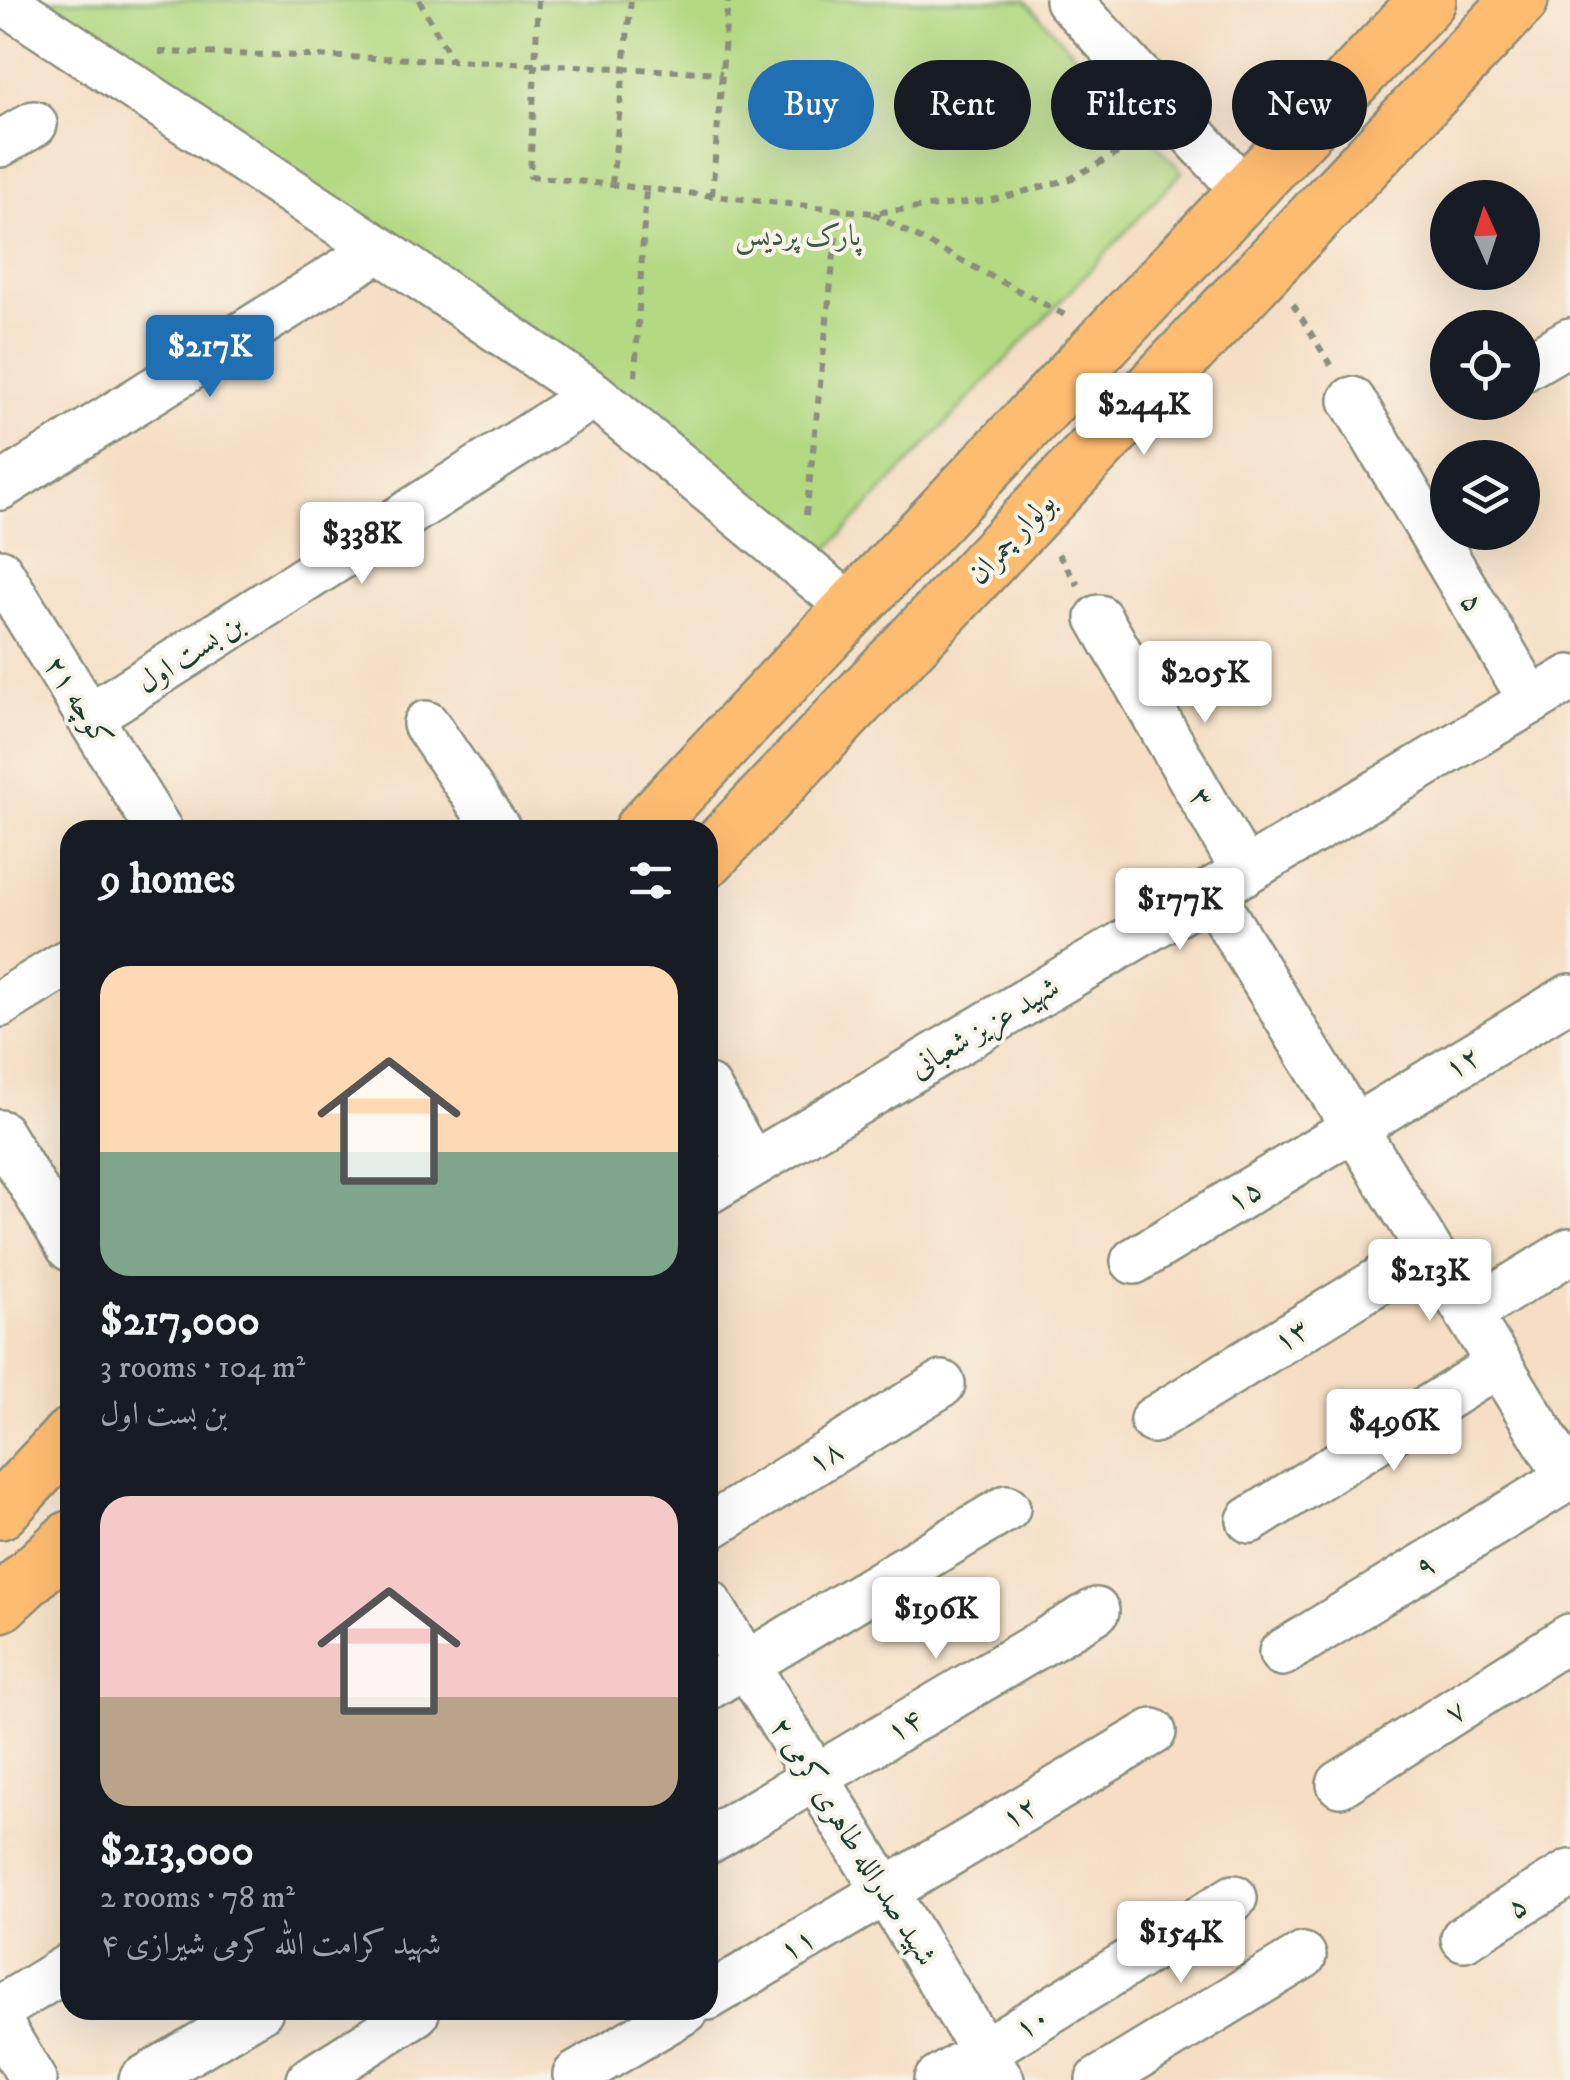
<!DOCTYPE html>
<meta charset="utf-8">
<style>
body{margin:0;font-family:"IM FELL DW Pica",Amiri,serif;background:#20242c;color:#f1f3f6;height:100vh;display:flex;flex-direction:column;font-size:38px;white-space:nowrap}
*{box-sizing:border-box;margin:0}
p{font-size:32px;color:#9ea1a6}
.icon{flex:none;width:55px;height:55px;fill:none;stroke:currentColor;stroke-width:2;stroke-linecap:round;stroke-linejoin:round}
.map{position:relative;flex:1;overflow:hidden}
.sheet{position:absolute;left:60px;top:820px;width:658px;height:1200px;display:flex;flex-direction:column;background:#171b24;border-radius:30px;box-shadow:0 10px 40px #0002}
.sheet>*{flex:none}
.hud{position:absolute;left:748px;top:60px;width:672px;height:90px;display:flex;gap:20px}
.needle{width:65px;rotate:357deg}
.buttons{position:absolute;left:1430px;top:180px;display:grid;gap:20px}
.buttons a{display:grid;place-items:center;width:110px;height:110px;border-radius:50%;background:#171b24;box-shadow:0 10px 40px #0002;font-size:50px}
.price{position:absolute;translate:-50% -85px;padding:0 22px;border-radius:10px;background:#fff;color:#222;font-size:32px;line-height:65px;filter:drop-shadow(0 2px 5px #0008)}
.price::after{content:'';position:absolute;left:50%;top:60px;width:30px;height:22px;margin-left:-15px;background:inherit;clip-path:polygon(0 0,100% 0,50% 100%)}
.price.current{background:#1f6fb2;color:#fff}
ul{padding:0;list-style:none}
li{display:grid;align-content:center;gap:20px;height:530px;padding:0 40px}
li span{display:grid;place-items:center;height:310px;border-radius:30px;color:#555}
li>.icon{margin-inline-start:auto}
span .icon{width:180px;height:180px;fill:#fffc;stroke-width:1}
li b{font-size:42px}
h2{display:flex;justify-content:space-between;align-items:center;height:120px;padding:0 40px;font-size:42px}
.pill{padding:0 35px;border-radius:45px;background:#171b24;box-shadow:0 10px 40px #0002;font-size:35px;line-height:90px}
.pill.current{background:#1f6fb2;color:#fff}
.map>svg:first-child{display:block}
</style>
<div class="map">
<svg width="1570" height="2080" viewBox="0 0 1570 2080">
<rect width="100%" height="100%" fill="#f7f3e8"/>
<filter id="ink" filterUnits="userSpaceOnUse"><feTurbulence type="fractalNoise" baseFrequency=".01" numOctaves="2"/><feDisplacementMap in="SourceGraphic" scale="20" xChannelSelector="R" yChannelSelector="G"/><feConvolveMatrix kernelMatrix="1 2 1 2 8 2 1 2 1" color-interpolation-filters="sRGB"/></filter>
<filter id="wash" filterUnits="userSpaceOnUse"><feTurbulence type="fractalNoise" baseFrequency=".0048" numOctaves="4" result="noise"/><feDisplacementMap in="SourceGraphic" scale="40" xChannelSelector="R" yChannelSelector="G"/><feGaussianBlur stdDeviation="2.25" result="paint"/><feColorMatrix in="noise" values="0 0 0 0 0 0 0 0 0 0 0 0 0 0 0 0 0 1.4 0 .05"/><feComposite in="paint" operator="in"/></filter>
<g filter="url(#wash)">
<rect width="100%" height="100%" fill="#f5dec3"/>
<path fill="#b4d983" stroke="#6a8b5c" stroke-width="2.5" d="M29,0H1025L1182,172L828,549L533,332Z"/>
</g>
<g filter="url(#ink)">
<g fill="none" stroke-linecap="round" stroke-linejoin="round">
<defs>
<path id="minor" d="M2,0L379,249L594,395L852,608
M1068,0L1246,192
M0,144L34,124
M1522,369L1570,341
M1352,400L1532,701
M0,487L379,249
M0,572L159,830
M1099,618L1245,872
M89,717L594,395
M426,724L498,830
M1210,892L1570,1480
M0,1004L70,961
M708,1088L752,1164
M0,1133L70,1248
M708,1191L1570,678
M1134,1261L1570,997
M1468,1314L1570,1251
M1153,1420L1429,1250
M1250,1520L1499,1364
M708,1528L942,1384
M708,1602L1001,2080
M1282,1653L1568,1478
M708,1687L1007,1508
M1340,1784L1570,1637
M708,1841L1096,1611
M1464,1938L1570,1873
M708,1997L1153,1732
M0,2009L70,1966
M0,2024L33,2080
M576,2075L686,2010
M142,2080L260,2010
M310,2080L416,2013
M937,2080L1234,1898
M1099,2080L1303,1956"/>
<path id="major" d="M642,830L1428,0
M708,858L1520,0
M0,1511L70,1436
M0,1604L70,1539"/>
</defs>
<use href="#minor" stroke="#8a8e7c" stroke-width="50"/>
<use href="#major" stroke="#8a8e7c" stroke-width="60"/>
<path stroke="#8a8e7c" stroke-width="6" stroke-dasharray="8 8" stroke-linecap="butt" d="M419,0L451,58
M538,0L530,176L872,213L993,200L1070,179L1142,140
M159,52L451,60L722,73
M612,184L631,0
M712,195L728,0
M873,214L1065,315
M1293,304L1331,366
M635,376L646,188
M806,515L839,208
M1058,554L1078,585"/>
<use href="#minor" stroke="#fff" stroke-width="45"/>
<use href="#major" stroke="#febc70" stroke-width="55"/>
</g>
</g>
<g text-anchor="middle" stroke-width="8" stroke-linejoin="round" paint-order="stroke">
<g font-size="30" fill="#3d5c44" stroke="#f7f3e8">
<text x="798" y="245">پارک پردیس</text>
</g>
<g font-size="30" fill="#1f3d34" stroke="#f7f3e8">
<text transform="translate(1011 538) rotate(-47)" y="10">بولوار چمران</text>
<text transform="translate(1473 602) rotate(59)" y="10">۵</text>
<text transform="translate(190 653) rotate(-33)" y="10">بن بست اول</text>
<text transform="translate(79 701) rotate(58)" y="10">کوچه ۲۱</text>
<text transform="translate(1202 797) rotate(60)" y="10">۳</text>
<text transform="translate(984 1027) rotate(-31)" y="10">شهید عزیز شعبانی</text>
<text transform="translate(1462 1062) rotate(-31)" y="10">۱۲</text>
<text transform="translate(1244 1195) rotate(-31)" y="10">۱۵</text>
<text transform="translate(1291 1335) rotate(-32)" y="10">۱۳</text>
<text transform="translate(825 1456) rotate(-32)" y="10">۱۸</text>
<text transform="translate(1425 1565) rotate(-32)" y="10">۹</text>
<text transform="translate(1455 1711) rotate(-33)" y="10">۷</text>
<text transform="translate(904 1725) rotate(-31)" y="10">۱۴</text>
<text transform="translate(1019 1812) rotate(-31)" y="10">۱۲</text>
<text transform="translate(854 1841) rotate(58)" y="10">شهید صدرالله طاهری کرمی ۲</text>
<text transform="translate(1517 1906) rotate(-32)" y="10">۵</text>
<text transform="translate(797 1944) rotate(-31)" y="10">۱۱</text>
<text transform="translate(1032 2022) rotate(-32)" y="10">۱۰</text>
</g>
</g>
</svg>
<div class="buttons">
<a><svg class="needle" viewBox="-14 -14 28 28"><path d="M0-13l5 13h-10z" fill="#e53935"/><path d="M0 13l5-13h-10z" fill="#9ea1a6"/></svg></a>
<a><svg class="icon" aria-label="locate" viewBox="0 0 24 24"><circle cx="12" cy="12" r="6"/><path d="M12 2v4M12 18v4M2 12h4M18 12h4"/></svg></a>
<a><svg class="icon" aria-label="layers" viewBox="0 0 24 24"><path d="M12 4l9 5-9 5-9-5zM3 14l9 5 9-5"/></svg></a>
</div>
<b class="price current" style="left:210px;top:400px">$217K</b>
<b class="price" style="left:1144px;top:458px">$244K</b>
<b class="price" style="left:362px;top:587px">$338K</b>
<b class="price" style="left:1205px;top:726px">$205K</b>
<b class="price" style="left:1180px;top:953px">$177K</b>
<b class="price" style="left:1430px;top:1324px">$213K</b>
<b class="price" style="left:1394px;top:1474px">$496K</b>
<b class="price" style="left:936px;top:1662px">$196K</b>
<b class="price" style="left:1181px;top:1986px">$154K</b>
<div class="hud">
<a class="pill current">Buy</a>
<a class="pill">Rent</a>
<a class="pill">Filters</a>
<a class="pill">New</a>
</div>
<section class="sheet">
<h2>9 homes<svg class="icon" aria-label="filters" viewBox="0 0 24 24"><path d="M4 7h16M4 17h16"/><circle cx="9" cy="7" r="2"/><circle cx="15" cy="17" r="2"/></svg></h2>
<ul>
<li><span style="background:linear-gradient(#ffd9b3 60%,#7fa58c 0)"><svg class="icon" aria-label="home" viewBox="0 0 24 24"><path d="M3 11l9-7 9 7M6 9v11h12V9"/></svg></span><div><b>$217,000</b><p>3 rooms · 104 m²</p><p>بن بست اول</p></div></li>
<li><span style="background:linear-gradient(#f6c9c9 65%,#b9a48a 0)"><svg class="icon" aria-label="home" viewBox="0 0 24 24"><path d="M3 11l9-7 9 7M6 9v11h12V9"/></svg></span><div><b>$213,000</b><p>2 rooms · 78 m²</p><p>شهید کرامت الله کرمی شیرازی ۴</p></div></li>
</ul>
</section>
</div>
